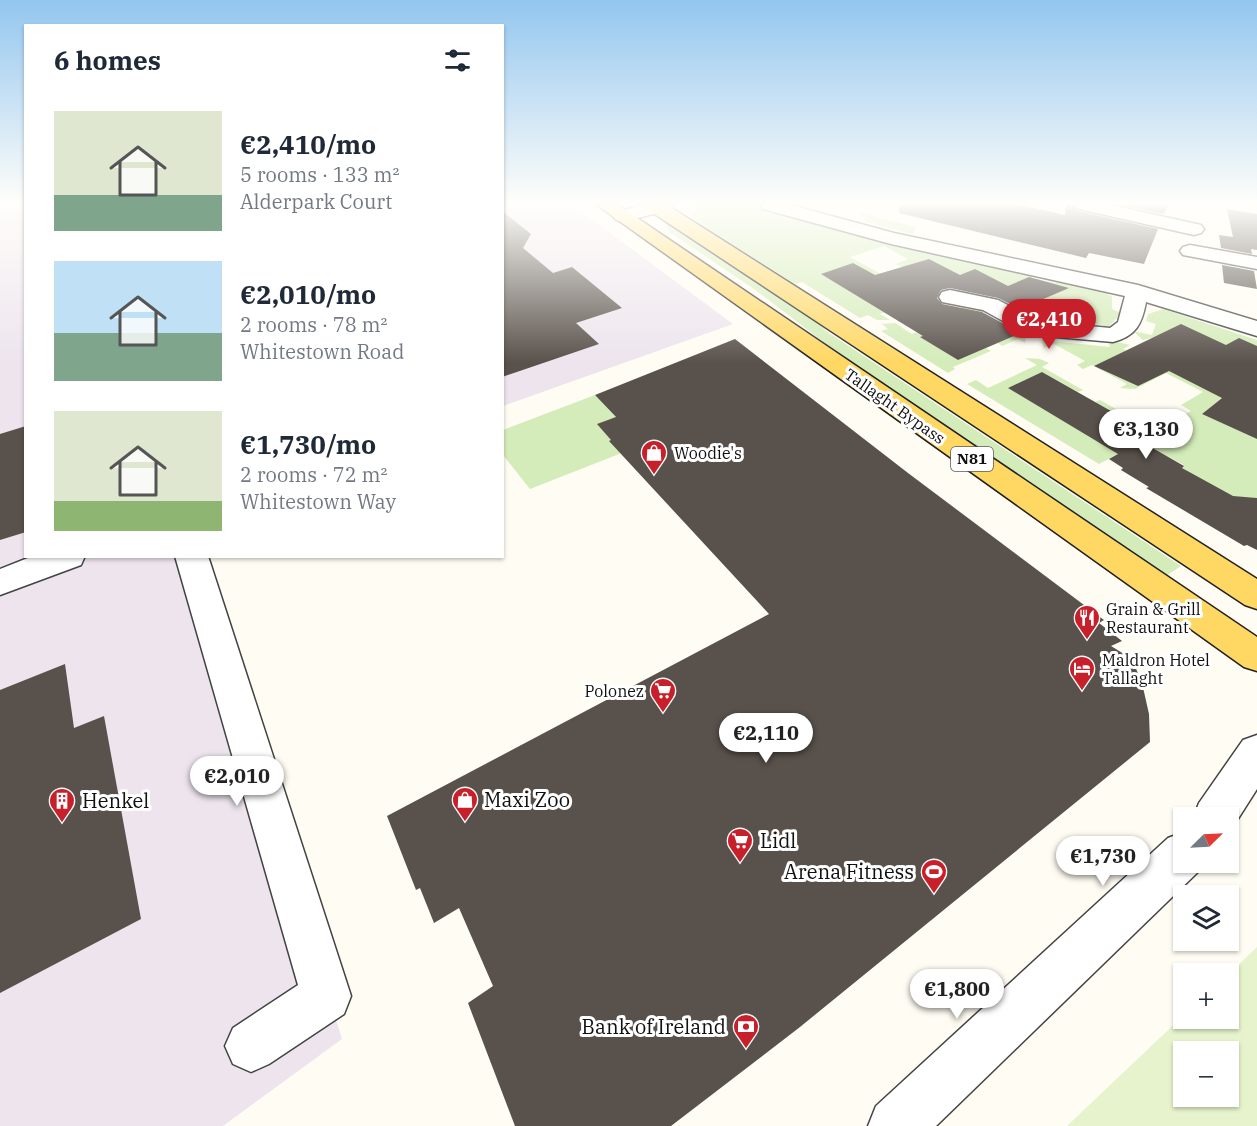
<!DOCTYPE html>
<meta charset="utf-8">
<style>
body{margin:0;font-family:"IBM Plex Serif",serif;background:#f2f2f3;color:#1f2937;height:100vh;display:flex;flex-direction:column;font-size:22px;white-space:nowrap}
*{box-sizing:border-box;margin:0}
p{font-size:20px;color:#747a83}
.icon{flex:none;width:33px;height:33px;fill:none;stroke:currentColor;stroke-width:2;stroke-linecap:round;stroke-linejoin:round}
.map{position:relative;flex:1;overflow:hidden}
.side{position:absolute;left:24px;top:24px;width:480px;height:534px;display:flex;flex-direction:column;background:#fff;border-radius:0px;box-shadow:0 2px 4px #0004}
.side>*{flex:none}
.needle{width:39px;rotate:66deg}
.buttons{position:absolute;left:1173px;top:807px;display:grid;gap:12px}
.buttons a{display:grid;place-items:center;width:66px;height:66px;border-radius:0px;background:#fff;box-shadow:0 2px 4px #0004;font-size:30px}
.price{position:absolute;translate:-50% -51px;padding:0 14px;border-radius:21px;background:#fff;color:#222;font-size:20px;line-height:39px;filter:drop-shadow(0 2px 3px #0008)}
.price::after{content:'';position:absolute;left:50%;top:36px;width:18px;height:14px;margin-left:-9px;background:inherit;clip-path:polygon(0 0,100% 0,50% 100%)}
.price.on{background:#c8202a;color:#fff}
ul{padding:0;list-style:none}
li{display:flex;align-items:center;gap:18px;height:150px;padding:0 30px}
li span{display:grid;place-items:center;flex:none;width:168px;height:120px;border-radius:0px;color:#555}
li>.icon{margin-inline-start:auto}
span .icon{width:72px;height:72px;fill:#fffc;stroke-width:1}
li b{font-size:26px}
h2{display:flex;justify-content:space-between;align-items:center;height:72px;padding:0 30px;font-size:26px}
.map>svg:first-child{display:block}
</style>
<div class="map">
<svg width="1257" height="1126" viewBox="0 0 1257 1126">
<rect width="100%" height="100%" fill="#fffcf3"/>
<path fill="#ede4ee" d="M0,205H25L26,556L192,557L342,1039L223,1126H0Z
M502,205H572L733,324L503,406Z"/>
<path fill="#d4ecb9" d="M698,205H753L890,244L1033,274L1032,278L1057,283L1058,280L1091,288L1112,296V309L1121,313L1105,331L1103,325L1045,318L1046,325L1029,320L1036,316L1023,308L1014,312L1006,307L1013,305L999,296L990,299L955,294L960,289L936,286L896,264L908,259L884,246L850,257L883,275L822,274L883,312L922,298L880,314L890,320H877L868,315L860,318L802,282L795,284L702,225L693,218L692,214Z
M860,214V213L917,227L912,234L867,222Z
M664,219L805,311L826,331L1181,566L1166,576L842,356L754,289L668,231Z
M966,304L980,306L1027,332L1025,343L1018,339L1002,346L998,343L1023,332L985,311L921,337L958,360L986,348L991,351L953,367L955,369L948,373L881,331L888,329L882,324L895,323L912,334L968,311L958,306Z
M1163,309L1257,340V406L1225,395L1202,414L1257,439V498L1229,496L1182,468L1184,465L1141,442L1099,464L967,384L976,380L988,388L1037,365L1025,358L1040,359L1049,363L1042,367L1083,390L1078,392L1042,372L1009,388L1100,443L1134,424L1095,402L1100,400L1139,422L1146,418L1161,427L1191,411L1181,405L1203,392L1166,373L1135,389L1120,388L1127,384L1092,365L1083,369L1077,365L1085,361L1054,344L1044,348L1042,342L1043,336L1049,334L1052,341L1110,347L1108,340L1130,345L1123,349L1153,365L1155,337L1143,340L1133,331L1152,335L1156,324L1146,321L1148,314Z
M595,395L642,445L530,489L503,455V430Z"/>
<path fill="#e6f3cc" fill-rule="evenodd" d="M1257,947V1126H1067L1183,1016L1184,1018H1228L1229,974ZM1184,1052H1228V1096H1184Z"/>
<path fill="#59514b" d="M900,205H1021L1065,215L1066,205H1075L1078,211L1158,229L1144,264L1089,253L1086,258L899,213Z
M1121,205H1168L1164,214Z
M1227,209L1257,214V250L1251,249L1252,254L1221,248L1219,235L1233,237Z
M502,211L531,234L523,248L553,273L572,267L622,308L576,323L599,344L502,377Z
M929,259L960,275L975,269L1008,286L1029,277L1069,288L1020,309L998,298L950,288L941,290L937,298L942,304L982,312L1021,333L958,360L920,337L923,336L821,274L853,263L875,275Z
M1222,265L1254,271L1257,289L1224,283Z
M1181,324L1226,345L1239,338L1257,346V439L1202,414L1222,398L1169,371L1138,386L1094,366Z
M735,339L908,473L1104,620L1099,623L1122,641L1111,646L1132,659L1142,683L1149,714L1150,742L800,1027L671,1126H515L468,1003L493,986L459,908L434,923L420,888L416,890L387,816L769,614L609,441L611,440L597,424L616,417L595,395Z
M1042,372L1134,424L1123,431L1184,466L1182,468L1233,496L1257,498V550L1247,545L1244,546L1146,488L1149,487L1121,470L1123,468L1109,459L1118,454L1008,388Z
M26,426V532L0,540V434Z
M65,664L74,728L104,716L141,919L0,993V690Z"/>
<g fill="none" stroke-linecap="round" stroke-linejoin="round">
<defs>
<path id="minor" d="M643,205H674L672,209L623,222L616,220L613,216L616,212Z
M761,205H791L894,233L1138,285L1257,321V336L1146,302C1142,324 1136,336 1113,342L1033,335L1025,333L983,310L942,302L939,297L942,292L950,290L998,300L1038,321L1110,328L1118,322L1125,296L891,244L763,209Z
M1077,205H1111L1201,225L1204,229L1201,233L1194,235L1079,209Z
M1190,245L1257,257V269L1183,255L1180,251L1183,247Z
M33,556H85L81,565L0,595V569Z
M175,556H208L351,996L344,1014L269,1064L251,1072L233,1064L225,1046L233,1028L298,985Z
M1257,735V789L1229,833L1228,818H1193L1199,803L1243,740Z
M1184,832V862H1203L1200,870L936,1126H868L876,1106L1168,838Z"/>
<path id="major" d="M597,205H618L1257,637V671L1244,667Z
M645,205H667L1257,579V609L1245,605L647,209Z"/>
</defs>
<use href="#minor" stroke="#434343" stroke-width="3"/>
<use href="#major" stroke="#212121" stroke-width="3"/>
<use href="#minor" fill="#fff" fill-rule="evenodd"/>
<use href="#major" fill="#ffd763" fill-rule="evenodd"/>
</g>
<linearGradient id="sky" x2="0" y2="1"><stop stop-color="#93c6ef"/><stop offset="0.56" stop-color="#fffefa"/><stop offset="1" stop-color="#fffefa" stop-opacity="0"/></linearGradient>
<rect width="1257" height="363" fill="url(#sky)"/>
<defs>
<symbol id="shop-pin" viewBox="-11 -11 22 30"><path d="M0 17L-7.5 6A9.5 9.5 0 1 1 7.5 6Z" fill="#c8202a" stroke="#fff"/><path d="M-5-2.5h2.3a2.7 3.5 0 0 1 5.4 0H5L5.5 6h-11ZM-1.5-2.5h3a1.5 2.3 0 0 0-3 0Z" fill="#fff"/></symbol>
<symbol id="restaurant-pin" viewBox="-11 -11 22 30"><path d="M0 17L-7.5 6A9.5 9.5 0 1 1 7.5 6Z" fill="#c8202a" stroke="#fff"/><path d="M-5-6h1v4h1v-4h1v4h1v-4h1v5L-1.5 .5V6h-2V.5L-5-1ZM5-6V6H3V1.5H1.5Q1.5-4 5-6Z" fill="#fff"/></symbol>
<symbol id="hotel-pin" viewBox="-11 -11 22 30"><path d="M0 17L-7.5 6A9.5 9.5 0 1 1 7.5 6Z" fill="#c8202a" stroke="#fff"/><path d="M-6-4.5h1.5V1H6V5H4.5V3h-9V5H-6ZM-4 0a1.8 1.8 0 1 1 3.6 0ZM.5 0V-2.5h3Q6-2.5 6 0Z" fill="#fff"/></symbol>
<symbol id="supermarket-pin" viewBox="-11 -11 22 30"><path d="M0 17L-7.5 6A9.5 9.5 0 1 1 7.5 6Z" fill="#c8202a" stroke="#fff"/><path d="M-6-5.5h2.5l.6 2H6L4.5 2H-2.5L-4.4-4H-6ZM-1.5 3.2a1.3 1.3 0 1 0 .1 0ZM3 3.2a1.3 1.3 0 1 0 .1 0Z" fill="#fff"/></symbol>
<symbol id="building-pin" viewBox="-11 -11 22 30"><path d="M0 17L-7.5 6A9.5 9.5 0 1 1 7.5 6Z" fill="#c8202a" stroke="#fff"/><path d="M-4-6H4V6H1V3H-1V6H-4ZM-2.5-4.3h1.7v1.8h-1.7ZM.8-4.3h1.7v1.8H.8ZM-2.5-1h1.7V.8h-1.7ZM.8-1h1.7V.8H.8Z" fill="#fff"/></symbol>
<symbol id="stadium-pin" viewBox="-11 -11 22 30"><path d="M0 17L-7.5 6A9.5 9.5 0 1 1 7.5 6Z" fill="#c8202a" stroke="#fff"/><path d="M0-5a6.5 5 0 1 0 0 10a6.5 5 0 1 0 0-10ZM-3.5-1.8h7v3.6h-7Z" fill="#fff"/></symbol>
<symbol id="bank-pin" viewBox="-11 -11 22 30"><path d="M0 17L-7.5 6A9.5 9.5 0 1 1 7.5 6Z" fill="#c8202a" stroke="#fff"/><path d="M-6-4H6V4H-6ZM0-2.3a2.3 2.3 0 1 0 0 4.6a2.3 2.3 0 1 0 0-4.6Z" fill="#fff"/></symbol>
</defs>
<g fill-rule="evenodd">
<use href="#shop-pin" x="639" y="438" width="30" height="40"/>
<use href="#restaurant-pin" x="1072" y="603" width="30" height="40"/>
<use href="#hotel-pin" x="1067" y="654" width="30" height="40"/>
<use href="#supermarket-pin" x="648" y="676" width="30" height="40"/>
<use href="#shop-pin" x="450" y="785" width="30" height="40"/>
<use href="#building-pin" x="47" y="786" width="30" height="40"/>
<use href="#supermarket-pin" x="725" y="826" width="30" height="40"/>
<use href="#stadium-pin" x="919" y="857" width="30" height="40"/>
<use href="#bank-pin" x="731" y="1012" width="30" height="40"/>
</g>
<g text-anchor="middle" stroke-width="6" stroke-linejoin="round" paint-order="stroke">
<rect fill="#fff" stroke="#585858" stroke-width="1.5" x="951" y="447" width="42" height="24" rx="4.5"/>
<g font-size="15" font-weight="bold" fill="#101010">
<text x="972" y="464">N81</text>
</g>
<g font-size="16" fill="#101010" stroke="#fff">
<text transform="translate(895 406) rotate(35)" y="6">Tallaght Bypass</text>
</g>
<g font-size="16" fill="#101010" stroke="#fff" text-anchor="start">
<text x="674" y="459">Woodie's</text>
<text x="1106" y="615">Grain &amp; Grill<tspan x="1106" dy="18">Restaurant</tspan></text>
<text x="1102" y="666">Maldron Hotel<tspan x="1102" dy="18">Tallaght</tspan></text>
<text x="644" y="697" text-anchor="end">Polonez</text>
</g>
<g font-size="20" fill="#101010" stroke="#fff" text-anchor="start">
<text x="484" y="807">Maxi Zoo</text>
<text x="82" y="808">Henkel</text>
<text x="760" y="848">Lidl</text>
<text x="914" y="879" text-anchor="end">Arena Fitness</text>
<text x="726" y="1034" text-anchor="end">Bank of Ireland</text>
</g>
</g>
</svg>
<div class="buttons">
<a><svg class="needle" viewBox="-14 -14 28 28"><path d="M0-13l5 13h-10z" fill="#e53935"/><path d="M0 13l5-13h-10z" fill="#747a83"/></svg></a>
<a><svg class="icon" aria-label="layers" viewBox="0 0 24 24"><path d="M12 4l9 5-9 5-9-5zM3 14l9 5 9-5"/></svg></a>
<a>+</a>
<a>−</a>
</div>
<b class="price on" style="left:1049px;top:350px">€2,410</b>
<b class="price" style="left:1146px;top:460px">€3,130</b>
<b class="price" style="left:766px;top:764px">€2,110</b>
<b class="price" style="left:237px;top:807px">€2,010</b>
<b class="price" style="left:1103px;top:887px">€1,730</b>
<b class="price" style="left:957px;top:1020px">€1,800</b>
<section class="side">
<h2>6 homes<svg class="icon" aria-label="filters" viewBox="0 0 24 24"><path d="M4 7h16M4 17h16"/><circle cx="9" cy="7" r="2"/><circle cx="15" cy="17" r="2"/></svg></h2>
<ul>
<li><span style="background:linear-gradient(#dfe7d0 70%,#7fa58c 0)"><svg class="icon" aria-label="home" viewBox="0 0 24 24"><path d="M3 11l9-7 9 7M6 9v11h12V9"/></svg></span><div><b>€2,410/mo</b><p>5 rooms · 133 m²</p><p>Alderpark Court</p></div></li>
<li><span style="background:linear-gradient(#bfe0f5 60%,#7fa58c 0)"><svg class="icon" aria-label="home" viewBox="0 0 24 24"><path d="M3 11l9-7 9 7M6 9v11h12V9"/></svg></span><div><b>€2,010/mo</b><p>2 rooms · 78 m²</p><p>Whitestown Road</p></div></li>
<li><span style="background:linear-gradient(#dfe7d0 75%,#8fb573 0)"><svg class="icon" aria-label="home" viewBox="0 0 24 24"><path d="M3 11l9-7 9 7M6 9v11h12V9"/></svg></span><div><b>€1,730/mo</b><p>2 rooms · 72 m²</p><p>Whitestown Way</p></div></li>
</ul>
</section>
</div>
